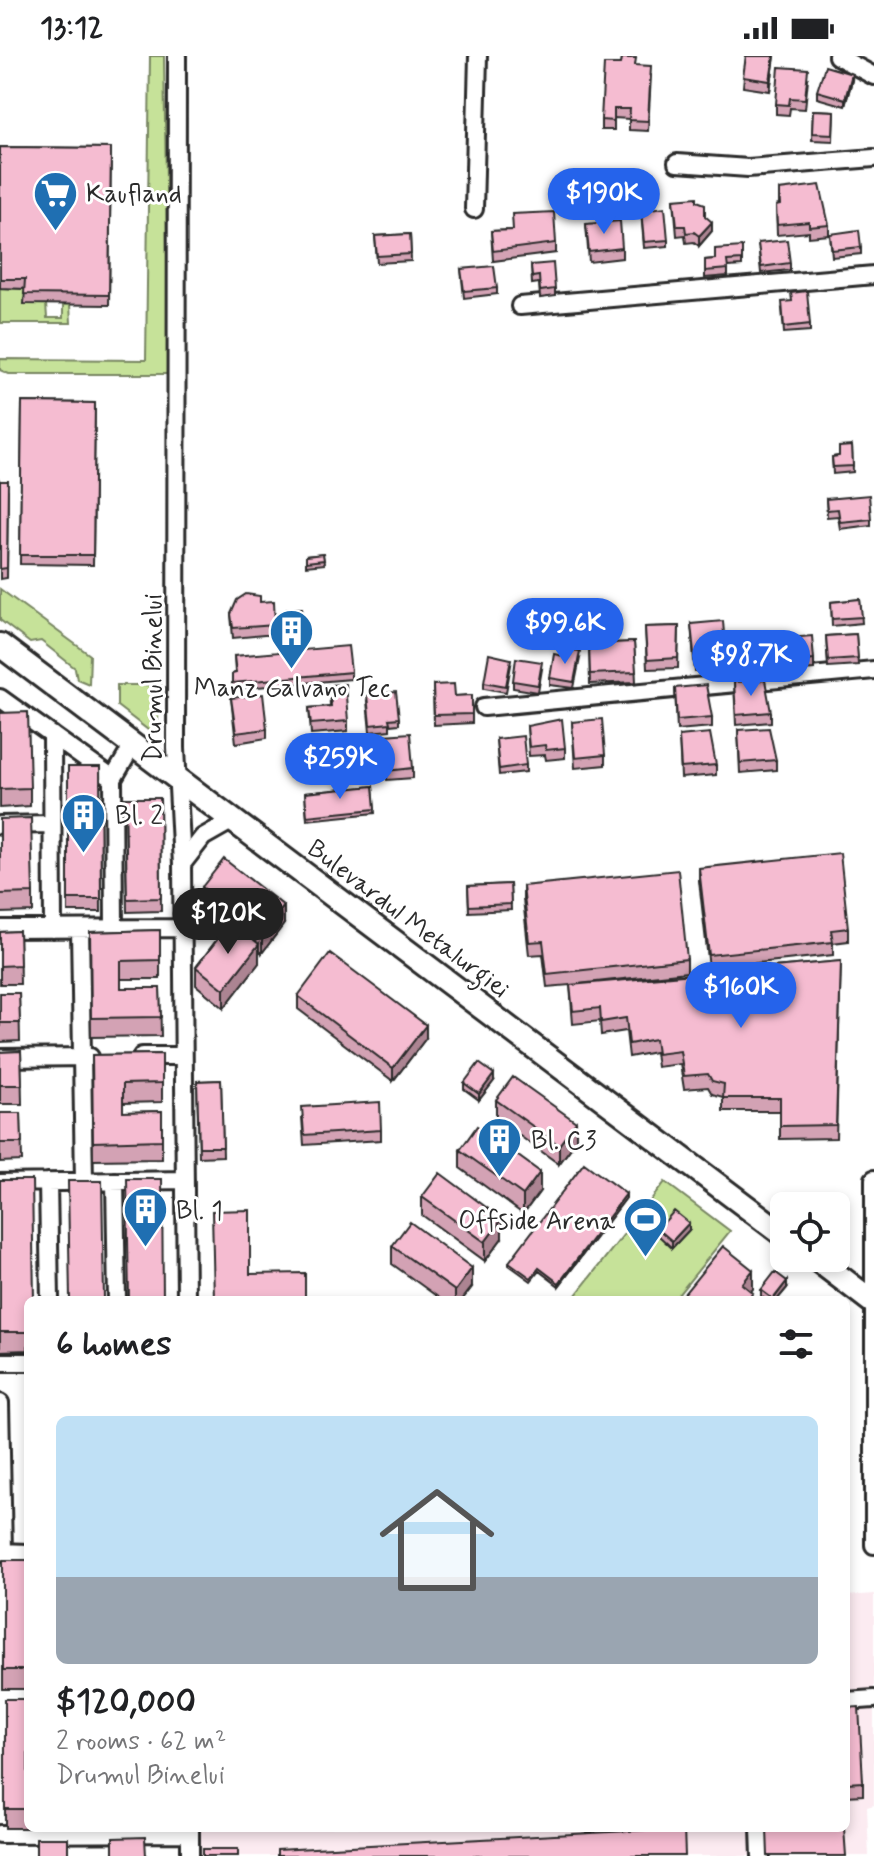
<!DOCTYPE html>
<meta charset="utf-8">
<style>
body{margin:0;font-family:Mynerve,sans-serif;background:#f2f2f2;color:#202124;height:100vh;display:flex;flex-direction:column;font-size:30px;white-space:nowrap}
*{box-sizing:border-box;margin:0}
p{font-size:26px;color:#757577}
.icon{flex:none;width:44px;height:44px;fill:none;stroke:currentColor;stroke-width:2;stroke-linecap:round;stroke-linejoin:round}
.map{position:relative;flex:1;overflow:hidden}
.panel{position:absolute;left:24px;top:1240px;width:826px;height:536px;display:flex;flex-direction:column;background:#fff;border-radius:12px;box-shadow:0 4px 12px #0003}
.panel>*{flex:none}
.fabs{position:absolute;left:770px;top:1136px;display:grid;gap:16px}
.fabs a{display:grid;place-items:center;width:80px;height:80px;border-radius:12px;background:#fff;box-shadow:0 4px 12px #0003;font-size:40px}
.price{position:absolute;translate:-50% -68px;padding:0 18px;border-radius:28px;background:#2563eb;color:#fff;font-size:26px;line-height:52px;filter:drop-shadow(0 2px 4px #0008)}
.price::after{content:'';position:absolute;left:50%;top:48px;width:24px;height:18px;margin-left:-12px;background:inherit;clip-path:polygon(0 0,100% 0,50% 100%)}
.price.active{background:#222;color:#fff}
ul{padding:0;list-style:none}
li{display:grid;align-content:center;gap:16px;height:424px;padding:0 32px}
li+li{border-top:2px solid #e0e0e0}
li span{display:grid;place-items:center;height:248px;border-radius:12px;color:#555}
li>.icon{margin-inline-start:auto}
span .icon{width:144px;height:144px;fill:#fffc;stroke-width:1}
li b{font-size:34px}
h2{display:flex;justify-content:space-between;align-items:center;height:96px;padding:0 32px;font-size:34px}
.status{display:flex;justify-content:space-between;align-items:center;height:56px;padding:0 40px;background:#fff;direction:ltr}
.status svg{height:22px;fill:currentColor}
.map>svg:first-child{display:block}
</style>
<div class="status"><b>13:12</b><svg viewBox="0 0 49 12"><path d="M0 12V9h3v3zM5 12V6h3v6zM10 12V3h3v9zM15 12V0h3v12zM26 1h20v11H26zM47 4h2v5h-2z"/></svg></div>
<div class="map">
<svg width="874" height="1800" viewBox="0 0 874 1800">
<rect width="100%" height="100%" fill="#fff"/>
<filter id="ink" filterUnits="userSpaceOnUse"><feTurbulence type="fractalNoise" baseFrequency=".0125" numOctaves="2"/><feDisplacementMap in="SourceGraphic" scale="16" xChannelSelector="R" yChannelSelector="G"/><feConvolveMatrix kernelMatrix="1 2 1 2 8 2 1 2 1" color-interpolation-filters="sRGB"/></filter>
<g filter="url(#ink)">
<path fill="#fcebf1" d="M874,1538V1749L867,1751L869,1800H181V1772H846V1540Z"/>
<path fill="#c6e299" stroke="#788662" stroke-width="2" d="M150,0H164L169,318H9L0,314V303L146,304Z
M0,232L25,233L46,248L47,262H63V248H70L71,267H0Z
M0,533L90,599L89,628L77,623L75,612L41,585L30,587L0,564Z
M117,629H161L157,675L152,677L117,650Z
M665,1126L730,1175L674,1244H572Z"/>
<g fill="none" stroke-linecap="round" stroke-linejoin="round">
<defs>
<path id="minor" d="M177,0L176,692L182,809L186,1244
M837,0L874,20
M677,107L748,112L874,102
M474,153L478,0
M520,250L874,219
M0,642L113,723
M484,651L874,614
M52,679L53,873
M0,769L52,768
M182,808L203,781L233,764
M114,872L113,723L133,689
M0,873L182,872
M80,873L84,1126
M142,1000H183
M0,1002L90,1001
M874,1123V1489
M115,1125L117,1244
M48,1126L50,1244
M0,1127L185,1124
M0,1306H28
M0,1347L3,1496
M0,1496L28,1497
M846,1645L874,1643
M190,1772V1800
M760,1772L761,1800
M0,1778L190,1777"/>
<path id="major" d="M0,589L784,1179
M815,1202L874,1247"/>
</defs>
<use href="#minor" stroke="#2b2b2b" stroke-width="22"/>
<use href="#major" stroke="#2b2b2b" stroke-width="28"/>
<use href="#minor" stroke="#fff" stroke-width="16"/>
<use href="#major" stroke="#fff" stroke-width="22"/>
</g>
<path fill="#d3a2b4" stroke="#2b2b2b" stroke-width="2" d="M746,0H775L770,35L743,31Z
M635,9L651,19L648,75L629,74V63L614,62V74H601V64Z
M808,23L805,53L790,52L789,59L776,58V48Z
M852,24L845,50L817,42V35Z
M813,54L834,55L833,85L812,84Z
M0,91L111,92L109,249L24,248L25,233L0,232Z
M632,120L634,154L604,156L603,122Z
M779,134L829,169V179L809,181V176L777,179L776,150L779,149Z
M674,143L697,145L705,160L712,175L699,190L694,186L686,187L685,179L677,180Z
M641,154L668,184V190L644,192Z
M586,168L622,192V202L589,206Z
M512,174L556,187V197L493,205L491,175Z
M410,178L411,205L377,207L375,180Z
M830,178L861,191V198L832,201Z
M758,187L790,207V214L761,217Z
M742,191V210L728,211V220L705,222V204L715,203Z
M531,209L555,233V240L540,242L539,227L532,228Z
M461,213L497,232V238L464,242Z
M782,253L810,268V275L784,277Z
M22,346L95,347L93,509L20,508Z
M852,390L853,416L833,418L832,401L839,400Z
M0,425L8,434L7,522L0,523Z
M826,443L871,463V469L840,473L838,460L827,461Z
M323,498L324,508L306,510V500Z
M860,543L862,567L832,570L831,546Z
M302,552L304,583L290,585L287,553Z
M231,558L275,569V578L233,582Z
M691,568L726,603V613L695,616Z
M679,570L678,612L647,613L645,571Z
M856,578L858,609L828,611L826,580Z
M753,585L814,603V613L755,618Z
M634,586L636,626L590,628L589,588Z
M234,600L351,616V623L232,633V618L235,617Z
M580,602L574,632L550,629V622Z
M511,609L506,636L484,632V626Z
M542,613L538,636L513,632V625Z
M734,626L771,656V666L736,669Z
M329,629L348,665V675L311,678L309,652L330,650Z
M433,629L455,640L472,639V667L434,669Z
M675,632L712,661V671L677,674Z
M231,642L267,673V682L236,687Z
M367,645L399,662V668L390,669V674L370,676Z
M0,657L30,732V750L0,752Z
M572,666L605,699V709L575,712Z
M527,670L565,692V702L546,704L545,699L529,700Z
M738,674L776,704V714L740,717Z
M384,679L413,712V722L387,724Z
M679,680L716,709V719L681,722Z
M496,683L526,709V716L499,719Z
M68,711H100L101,856H68Z
M373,730L375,757L307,764L305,737Z
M125,742H160L161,855L127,856Z
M0,763L33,837V856L0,857Z
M699,812L848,872V885L833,887V899L709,912L699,825Z
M510,828L511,854L469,856L468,830Z
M523,830L687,903V916L578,928L841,905L836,1082L780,1083V1055H723V1041L712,1038L708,1031L684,1033L680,1008L657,1011L655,996L629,1001L626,975L601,979L600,965L573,968L570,929L547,931L543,898L529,899L523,843Z
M202,831L284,868L262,897L259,895V907L224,952L196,929V911L227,870L202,850Z
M160,874V923H121V932H160L161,980L91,981L90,876Z
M19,875L20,928H0V876Z
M0,937H19L20,985L0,986Z
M298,940L426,982L393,1025L298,953Z
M21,995L22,1048H0V996Z
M162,998V1046L123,1047V1056L162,1055V1103L93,1104L92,999Z
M221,1024L223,1100L199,1101L197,1025Z
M494,1025L479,1044L464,1033V1027Z
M496,1044L576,1085L559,1108L496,1063Z
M0,1057H21L22,1105L0,1106Z
M302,1061L381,1074V1084L304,1089Z
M460,1094L540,1135L523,1158L460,1112Z
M0,1124L28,1244V1294L0,1295Z
M422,1141L502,1182L485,1205L422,1159Z
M626,1142L559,1230L539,1215L531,1225L509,1209V1206Z
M658,1173L689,1174L672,1192L658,1179Z
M392,1190L472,1231L462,1244H442L392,1208Z
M787,1232L777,1244H766L761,1240V1234Z
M3,1504H28V1633H3Z
M5,1643H28V1772H5Z
M846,1652L863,1726V1739L846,1740Z"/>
<path fill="#ac8492" stroke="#2b2b2b" stroke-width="2" d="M774,0H775L770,35V25Z
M852,18V24L845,50V43Z
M712,166V175L699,190V180Z
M284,850V868L262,897V878Z
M259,888V907L224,952V933Z
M426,969V982L393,1025V1012Z
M494,1018V1025L479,1044V1038Z
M576,1066V1085L559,1108V1089Z
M540,1116V1135L523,1158V1139Z
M626,1138V1142L559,1230V1227Z
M502,1163V1182L485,1205V1186Z
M689,1167V1174L672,1192V1185Z
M472,1212V1231L462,1244H455V1235Z
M753,1214V1233L744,1244L742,1228Z
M787,1225V1232L777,1244H773Z"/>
<path fill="#f5bcd1" stroke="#2b2b2b" stroke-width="2" d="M746,0H774L770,25L743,21Z
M622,2H636L635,9L651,10L648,65L629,64L630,53H614V65L601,64L604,8H621Z
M825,10L852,18L845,43L817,35Z
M779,11L808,13L805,43L790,42L789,49L776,48Z
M813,54L834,55L833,78L812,77Z
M0,91L111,92L109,239L24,238L25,223H0Z
M632,120L634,148L604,150L603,122Z
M820,129L829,169L809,171V166L777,169L776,150L780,149L779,134Z
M697,141V145L705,148V160L712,166L699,180L694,176L686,177L685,170H677L674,143Z
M665,151L668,184L644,186L641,154Z
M554,156L556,187L493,195L491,175L513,174L512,158Z
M620,165L622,192L589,196L586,168Z
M859,174L861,191L832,194L830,178Z
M410,178L411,198L377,200L375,180Z
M787,184L790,207L761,211L758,187Z
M742,191V204L727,205L728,213L705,215V204L715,203V193Z
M553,207L555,233L540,235L539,220L532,221L531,209Z
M494,210L497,232L464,235L461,213Z
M807,235L810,268L784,271L782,246L792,245L791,237Z
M22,346L95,347L93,499H20Z
M852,390L853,410L833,411L832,401L839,400V391Z
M0,425H8L7,512L0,513Z
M869,439L871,463L840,466L838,453L827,454L826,443Z
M323,498L324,504L306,506V500Z
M246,538L260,540V546L274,545L275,569L233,572L231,558L237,544Z
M860,543L862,561L832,563L831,546Z
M302,552L304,580L290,581L287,553Z
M723,565L726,603L695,606L691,568Z
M679,570L678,602L647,604L645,571Z
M856,578L858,602L828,604L826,580Z
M812,580L814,603L755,608L753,585Z
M634,586L636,616L590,618L589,588Z
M348,590L351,616L232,627V618L236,617L234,600Z
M564,593L580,595L574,626L550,622L554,598L563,600Z
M489,598L511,603L506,630L484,626Z
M516,602L542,606L538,629L513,625Z
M765,624L771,656L736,659L734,626Z
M345,628L348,665L311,668L309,652L331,650L329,629Z
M454,628L455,640L472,639V658L434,659L433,629Z
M706,629L712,661L677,664L675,632Z
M396,636L399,662L389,663L390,667L370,669L367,639Z
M263,638L267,673L236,677L231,642Z
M28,656L30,732L0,733V657Z
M562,663L565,692L546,694L545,689L529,691L527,670Z
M602,663L605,699L575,702L572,666Z
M769,672L776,704L740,707L738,674Z
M410,677L413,712L387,715L384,679Z
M710,677L716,709L681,712L679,680Z
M523,680L526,709L499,713L496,683Z
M68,711H100L101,843H68Z
M373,730L375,753L307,760L305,737Z
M125,742H160L161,842L127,843Z
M31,762L33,837L0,838V763Z
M840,797L848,872L831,874L833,886L709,899L699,812Z
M224,803L284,850L262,878L202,831Z
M678,814L687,903L547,918L543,885L529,886L523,830Z
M510,828L511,848L469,850L468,830Z
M231,866L259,888L224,933L196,911Z
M160,874V904L121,905V932H160L161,961L91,962L90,876Z
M19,875L20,909L0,910V876Z
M330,897L426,969L393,1012L298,940Z
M841,905L836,1069L780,1070V1042H723L724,1028L712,1025L708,1018L684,1020L680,995L657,998L655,983L629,988L626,962L601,966L600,952L573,955L570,929Z
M0,937H19L20,967H0Z
M21,995L22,1029H0V996Z
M162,998V1027L123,1028V1056L162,1055V1084L93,1086L92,999Z
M479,1007L494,1018L479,1038L464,1027Z
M513,1021L576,1066L559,1089L496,1044Z
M221,1024L223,1091H199L197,1025Z
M380,1046L381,1074L304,1079L302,1051Z
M0,1057H21L22,1087H0Z
M477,1070L540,1116L523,1139L460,1094Z
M584,1107L626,1138L559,1227L539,1212L531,1222L509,1206Z
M440,1117L502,1163L485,1186L422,1141Z
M127,1123H162L163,1244H129Z
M0,1124H32L34,1244H28V1276H0Z
M68,1125H102L104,1244H70Z
M250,1154V1218L305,1217V1244H214L212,1155Z
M674,1155L689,1167L672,1185L658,1173Z
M410,1166L472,1212L455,1235L392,1190Z
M723,1190L753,1214L742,1228L753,1237L747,1244H679Z
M775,1216L787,1225L773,1243L761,1234Z
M3,1504H28V1614H3Z
M5,1643H28V1753H5Z
M859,1651L863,1726L846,1727V1652Z
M684,1772L685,1800H277V1794Z
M767,1772H844L846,1800H768Z
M145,1781L146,1800H113V1782Z
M36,1782H68V1800H36Z
M203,1793H238V1800H203Z"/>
</g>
<defs>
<symbol id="supermarket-pin" viewBox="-11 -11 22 30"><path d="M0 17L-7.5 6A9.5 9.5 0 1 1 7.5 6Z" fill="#1f6fb2" stroke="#fff"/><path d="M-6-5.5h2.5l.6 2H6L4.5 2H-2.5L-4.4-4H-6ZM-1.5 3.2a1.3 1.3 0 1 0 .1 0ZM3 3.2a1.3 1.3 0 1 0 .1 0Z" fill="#fff"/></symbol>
<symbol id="building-pin" viewBox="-11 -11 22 30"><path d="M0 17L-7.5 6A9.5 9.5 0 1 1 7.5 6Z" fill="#1f6fb2" stroke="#fff"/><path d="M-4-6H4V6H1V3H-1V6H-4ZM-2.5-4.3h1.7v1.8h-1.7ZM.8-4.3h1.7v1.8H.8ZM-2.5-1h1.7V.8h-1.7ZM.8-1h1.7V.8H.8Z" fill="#fff"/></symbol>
<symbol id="stadium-pin" viewBox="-11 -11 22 30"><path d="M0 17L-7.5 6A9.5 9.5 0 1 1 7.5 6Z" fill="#1f6fb2" stroke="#fff"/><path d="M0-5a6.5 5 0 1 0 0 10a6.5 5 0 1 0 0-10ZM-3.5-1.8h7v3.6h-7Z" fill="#fff"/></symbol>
</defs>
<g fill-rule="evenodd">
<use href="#supermarket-pin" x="30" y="112" width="51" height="69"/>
<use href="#building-pin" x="266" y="550" width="51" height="69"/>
<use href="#building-pin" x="58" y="734" width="51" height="69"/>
<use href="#building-pin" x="474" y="1058" width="51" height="69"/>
<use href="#building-pin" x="120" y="1128" width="51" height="69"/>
<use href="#stadium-pin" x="620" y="1138" width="51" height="69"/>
</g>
<g text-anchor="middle" stroke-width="6" stroke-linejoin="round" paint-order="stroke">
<g font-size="26" fill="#2b2b2b" stroke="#fff" text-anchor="start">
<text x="86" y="146">Kaufland</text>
<text x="292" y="640" text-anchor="middle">Manz Galvano Tec</text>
<text x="115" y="768">Bl. 2</text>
<text x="531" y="1093">Bl. C3</text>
<text x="176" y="1163">Bl. 1</text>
<text x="615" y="1173" text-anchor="end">Offside Arena</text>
</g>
<g font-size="26" fill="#2b2b2b" stroke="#fff">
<text transform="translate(152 622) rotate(-90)" y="9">Drumul Binelui</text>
<text transform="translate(409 862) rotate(37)" y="9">Bulevardul Metalurgiei</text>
</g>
</g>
</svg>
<div class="fabs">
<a><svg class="icon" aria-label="locate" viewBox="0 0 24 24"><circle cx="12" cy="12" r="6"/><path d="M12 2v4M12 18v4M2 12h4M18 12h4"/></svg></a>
</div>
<b class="price" style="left:604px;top:180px">$190K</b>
<b class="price" style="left:565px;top:610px">$99.6K</b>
<b class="price" style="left:751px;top:642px">$98.7K</b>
<b class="price" style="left:340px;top:745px">$259K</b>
<b class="price active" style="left:228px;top:900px">$120K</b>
<b class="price" style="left:741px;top:974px">$160K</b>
<section class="panel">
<h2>6 homes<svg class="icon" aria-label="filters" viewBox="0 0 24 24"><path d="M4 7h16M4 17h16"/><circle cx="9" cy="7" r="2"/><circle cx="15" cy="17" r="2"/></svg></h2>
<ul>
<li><span style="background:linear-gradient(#bfe0f5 65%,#9aa5b1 0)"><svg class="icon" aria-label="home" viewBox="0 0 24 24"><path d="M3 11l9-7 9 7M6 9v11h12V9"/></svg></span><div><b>$120,000</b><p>2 rooms · 62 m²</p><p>Drumul Binelui</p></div></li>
</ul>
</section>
</div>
